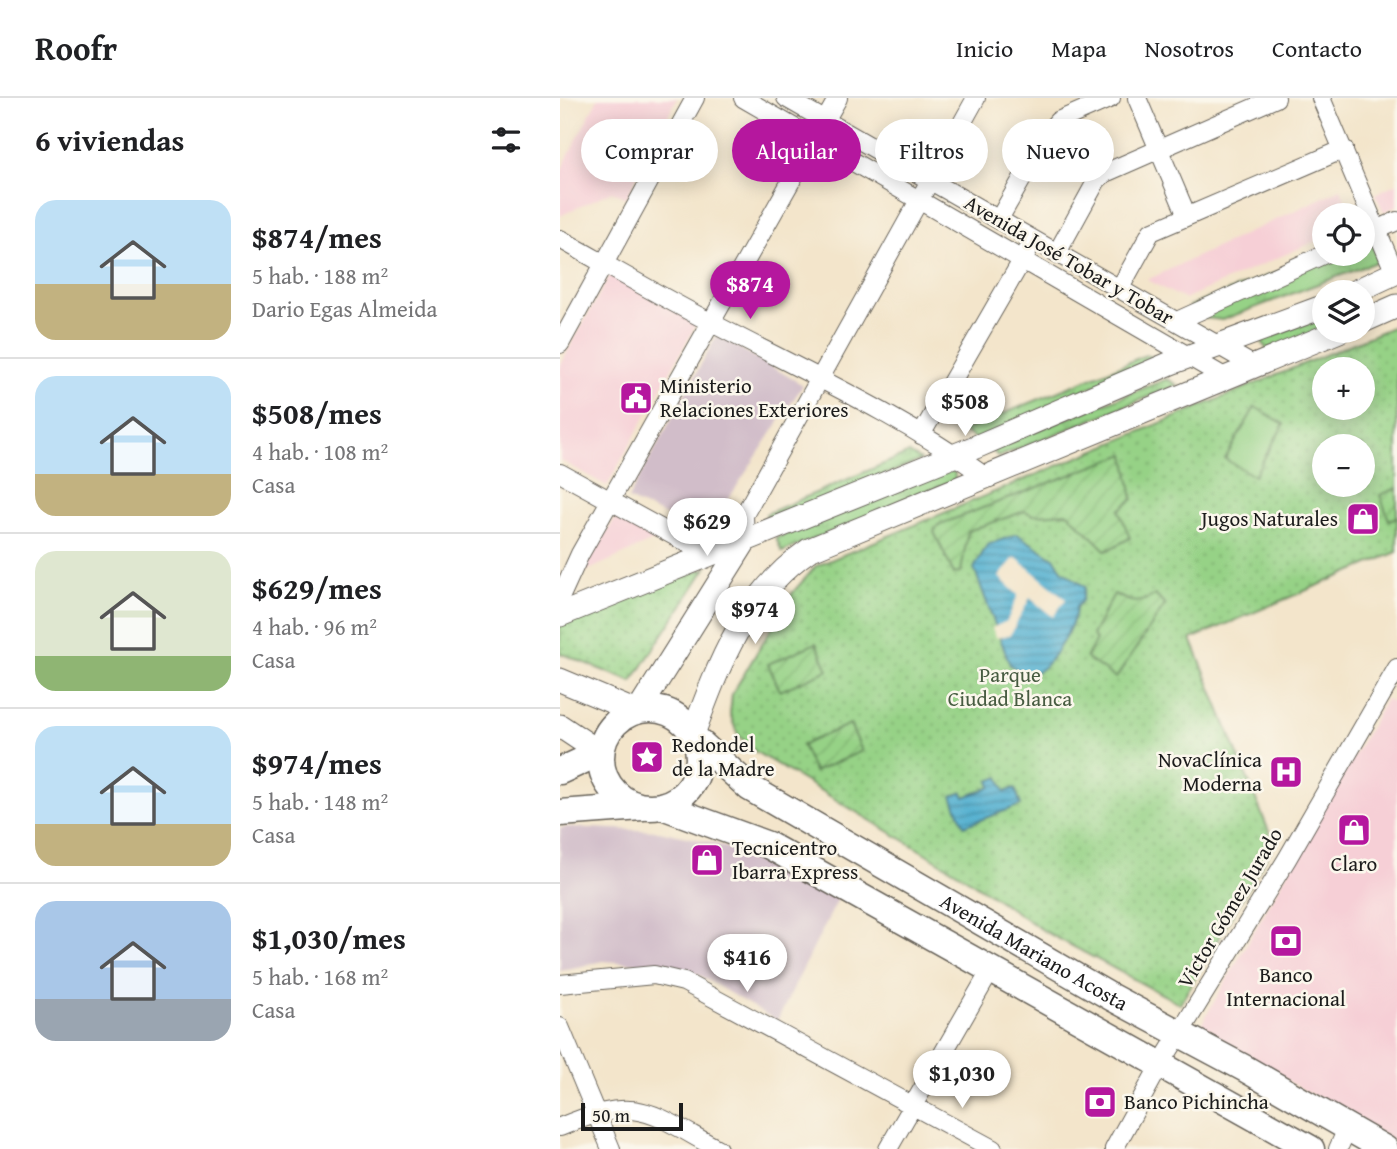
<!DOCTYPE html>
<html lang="es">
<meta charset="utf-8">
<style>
body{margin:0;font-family:"Gentium Book Plus",serif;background:#f2f2f2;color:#202124;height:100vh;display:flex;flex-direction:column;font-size:26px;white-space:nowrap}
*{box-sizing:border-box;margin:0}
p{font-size:23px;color:#757577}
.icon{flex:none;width:38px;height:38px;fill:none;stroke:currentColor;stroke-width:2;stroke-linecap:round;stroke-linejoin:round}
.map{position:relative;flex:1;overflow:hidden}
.side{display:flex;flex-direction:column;background:#fff;width:560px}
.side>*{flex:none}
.top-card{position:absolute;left:21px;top:21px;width:665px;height:63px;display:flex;gap:14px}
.tools{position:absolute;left:752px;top:105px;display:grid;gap:14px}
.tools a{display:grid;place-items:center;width:63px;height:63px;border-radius:50%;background:#fff;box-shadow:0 4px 18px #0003;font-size:35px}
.scale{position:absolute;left:21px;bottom:18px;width:102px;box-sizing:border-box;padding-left:7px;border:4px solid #1c1c1c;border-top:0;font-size:19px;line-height:24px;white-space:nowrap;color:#1c1c1c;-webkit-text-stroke:5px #fbf7ec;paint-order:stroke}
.price{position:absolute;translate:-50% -60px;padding:0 16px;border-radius:24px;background:#fff;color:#222;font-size:23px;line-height:46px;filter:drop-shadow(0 2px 4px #0008)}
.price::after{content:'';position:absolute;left:50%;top:42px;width:21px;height:16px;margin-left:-10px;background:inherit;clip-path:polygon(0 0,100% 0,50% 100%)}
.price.current{background:#b5179e;color:#fff}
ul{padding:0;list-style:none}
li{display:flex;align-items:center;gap:21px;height:175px;padding:0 35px}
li+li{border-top:2px solid #e0e0e0}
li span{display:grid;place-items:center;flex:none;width:196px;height:140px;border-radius:21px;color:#555}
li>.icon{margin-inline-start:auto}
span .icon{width:84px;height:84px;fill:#fffc;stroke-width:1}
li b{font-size:30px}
h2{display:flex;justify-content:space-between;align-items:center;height:84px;padding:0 35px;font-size:30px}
.pill{padding:0 24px;border-radius:32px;background:#fff;box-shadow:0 4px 18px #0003;font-size:24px;line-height:63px}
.pill.current{background:#b5179e;color:#fff}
header{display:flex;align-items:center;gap:42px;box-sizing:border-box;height:98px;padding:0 35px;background:#fff;border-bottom:2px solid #e0e0e0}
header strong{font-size:33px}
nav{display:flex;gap:38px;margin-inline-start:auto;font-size:24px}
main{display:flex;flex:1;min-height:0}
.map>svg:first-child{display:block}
</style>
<header>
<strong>Roofr</strong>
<nav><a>Inicio</a><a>Mapa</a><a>Nosotros</a><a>Contacto</a></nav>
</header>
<main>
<section class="side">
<h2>6 viviendas<svg class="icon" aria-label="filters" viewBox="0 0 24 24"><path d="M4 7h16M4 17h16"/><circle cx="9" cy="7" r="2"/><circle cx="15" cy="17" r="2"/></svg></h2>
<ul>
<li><span style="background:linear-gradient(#bfe0f5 60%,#c2b280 0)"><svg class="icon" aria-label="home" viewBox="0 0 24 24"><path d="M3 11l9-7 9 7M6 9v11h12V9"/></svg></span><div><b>$874/mes</b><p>5 hab. · 188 m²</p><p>Dario Egas Almeida</p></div></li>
<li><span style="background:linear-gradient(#bfe0f5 70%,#c2b280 0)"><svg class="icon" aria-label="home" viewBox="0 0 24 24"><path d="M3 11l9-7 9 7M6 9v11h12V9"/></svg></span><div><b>$508/mes</b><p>4 hab. · 108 m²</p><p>Casa</p></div></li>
<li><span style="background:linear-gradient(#dfe7d0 75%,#8fb573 0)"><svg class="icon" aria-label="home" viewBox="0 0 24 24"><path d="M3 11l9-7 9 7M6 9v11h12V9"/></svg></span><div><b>$629/mes</b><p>4 hab. · 96 m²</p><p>Casa</p></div></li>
<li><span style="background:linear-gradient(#bfe0f5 70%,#c2b280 0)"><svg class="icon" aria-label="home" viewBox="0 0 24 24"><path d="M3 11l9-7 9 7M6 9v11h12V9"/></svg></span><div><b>$974/mes</b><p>5 hab. · 148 m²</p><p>Casa</p></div></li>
<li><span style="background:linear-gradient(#a9c7e8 70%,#9aa5b1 0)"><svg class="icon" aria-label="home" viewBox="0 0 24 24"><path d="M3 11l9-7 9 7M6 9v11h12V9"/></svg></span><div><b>$1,030/mes</b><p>5 hab. · 168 m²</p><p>Casa</p></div></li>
</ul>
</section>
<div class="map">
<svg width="837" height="1051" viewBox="0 0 837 1051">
<defs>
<pattern id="grass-tufts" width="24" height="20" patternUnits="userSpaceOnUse" patternTransform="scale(1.75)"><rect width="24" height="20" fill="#96d286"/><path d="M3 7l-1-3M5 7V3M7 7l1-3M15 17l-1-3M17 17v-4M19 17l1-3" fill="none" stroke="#81b473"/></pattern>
<pattern id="park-dots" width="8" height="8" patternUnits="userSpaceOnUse" patternTransform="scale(1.75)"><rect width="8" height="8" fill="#96d286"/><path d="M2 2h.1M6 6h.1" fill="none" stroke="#81b473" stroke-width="1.8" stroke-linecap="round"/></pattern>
<pattern id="garden-furrows" width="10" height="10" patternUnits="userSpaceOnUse" patternTransform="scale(1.75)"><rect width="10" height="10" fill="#96d286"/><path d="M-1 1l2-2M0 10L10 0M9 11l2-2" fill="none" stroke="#81b473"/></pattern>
<pattern id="water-rules" width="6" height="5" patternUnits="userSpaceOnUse" patternTransform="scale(1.75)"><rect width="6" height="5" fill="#52b0d0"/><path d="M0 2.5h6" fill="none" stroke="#438ea8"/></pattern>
</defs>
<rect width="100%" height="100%" fill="#fbf7ec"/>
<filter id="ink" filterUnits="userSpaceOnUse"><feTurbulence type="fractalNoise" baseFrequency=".0143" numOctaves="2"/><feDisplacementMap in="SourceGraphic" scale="14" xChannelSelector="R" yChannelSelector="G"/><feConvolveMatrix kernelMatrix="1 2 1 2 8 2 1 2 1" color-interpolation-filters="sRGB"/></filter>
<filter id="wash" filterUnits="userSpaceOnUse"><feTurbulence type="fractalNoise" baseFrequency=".00686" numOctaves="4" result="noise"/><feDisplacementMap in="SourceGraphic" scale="28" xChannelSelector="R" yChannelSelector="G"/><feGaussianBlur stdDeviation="1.57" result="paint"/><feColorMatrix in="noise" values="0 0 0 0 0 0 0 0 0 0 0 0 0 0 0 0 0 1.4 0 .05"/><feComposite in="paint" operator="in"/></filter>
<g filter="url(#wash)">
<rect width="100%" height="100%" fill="#f3e5cb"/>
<path fill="#f6cfd6" d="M38,0H117L66,100L52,93L0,118V74Z
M837,85V108L824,114L815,96Z
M781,91L791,117H765V139L624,201L587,182Z
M50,177L137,225L47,388L0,362V267Z
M58,416L106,437L22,475Z
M826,601L837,607V1045L638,932Z"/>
<path fill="#d1bdc9" d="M157,237L243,287L162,411L130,429L68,401Z
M6,729L99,733L154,745L202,763L278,801L217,923L139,877L97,867L43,863L0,873V730Z"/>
<path fill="url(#grass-tufts)" stroke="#597751" stroke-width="2" d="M808,131L819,163L662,222L646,220L630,208L765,156H803V133Z
M765,215V231L709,255L701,242Z
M586,257L595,260L416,341L402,333Z
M607,281L618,287L438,359L431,350Z
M349,355L361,362L210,424L206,416Z
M390,371L395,375V382L222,454L216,440Z"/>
<path fill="url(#park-dots)" stroke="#597751" stroke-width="2" fill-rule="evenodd" d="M837,227V454L631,541L714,746L620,906L484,833L400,776L196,654L178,637L174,627L170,616L172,596L233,494L256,468ZM765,271H803V310H765ZM765,348H803V387H765Z
M146,470L72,584L0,555V523Z"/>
<path fill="url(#garden-furrows)" stroke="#597751" stroke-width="2" d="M565,356L573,401L559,412L570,440L546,453L508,415L473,417L465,413L408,433L401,474L394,476L374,434L378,427Z
M837,390V419L829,422L820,397Z
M554,496C572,505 578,507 595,497L605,507L556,580L526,560L536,542L532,537Z
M256,545L268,572L220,593L208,566Z
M290,626L302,653L254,674L242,647Z"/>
<path fill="#96d286" stroke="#597751" stroke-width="2" d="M695,309L724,326L694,378L665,361Z"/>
<path fill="url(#water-rules)" stroke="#376676" stroke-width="2" d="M457,436L495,461L502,472L525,489L522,503L516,509C517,523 490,570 476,574C466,577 458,572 450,567L414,470L427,447Z
M439,679L445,694L455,690L461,707L404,728L392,698L403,694L405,699L431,689L429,683Z"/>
<path fill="#f3e5cb" d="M455,459L506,501L493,519L470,500L450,537L436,540L432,530L447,523L458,497L439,479Z"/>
</g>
<g filter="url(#ink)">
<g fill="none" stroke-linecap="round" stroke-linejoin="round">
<defs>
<path id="minor" d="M183,0L666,280
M226,0L696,269
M577,0L627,118
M761,0L835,175
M439,121L490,32L498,23L551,0
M803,138L837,123
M0,141C50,169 100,198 150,224C243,273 340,317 426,379
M498,153L537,82L545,75L716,0
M560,190L591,134L784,51
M617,223L765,156
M0,246L135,0
M361,337L468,152
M0,375L149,457
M185,443L184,417L416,0
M0,500L20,456L278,0
M0,886L94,877L124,884L433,1051
M0,929L51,1051
M0,1029C78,996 89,1014 158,1051
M328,1051L432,870
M554,1051L600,967L727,761L837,570
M778,1051L787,1031"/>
<path id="major" d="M794,194L837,174
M803,223L837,208
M0,517L418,348L611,265L765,208
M0,582L74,613
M79,612L185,443
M0,628L39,654
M133,636C159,565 185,496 249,452L779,233"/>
<g id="highway">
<circle cx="90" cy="660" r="49"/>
<path id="s1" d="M136,641L190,690L551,899L684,970L825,1051"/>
<path d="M0,673L39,655"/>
<path d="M102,708L208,747L751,1051"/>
<path d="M0,715L82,709"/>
</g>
</defs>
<use href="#minor" stroke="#676259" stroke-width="20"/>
<use href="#major" stroke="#676259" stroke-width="25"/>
<use href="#highway" stroke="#676259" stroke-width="29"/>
<use href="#minor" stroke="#fff" stroke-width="18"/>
<use href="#major" stroke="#fff" stroke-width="23"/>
<use href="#highway" stroke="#fff" stroke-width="26"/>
</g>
</g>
<defs>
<symbol id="civic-square" viewBox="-11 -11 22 22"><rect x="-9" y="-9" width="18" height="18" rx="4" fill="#b5179e" stroke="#fbf7ec"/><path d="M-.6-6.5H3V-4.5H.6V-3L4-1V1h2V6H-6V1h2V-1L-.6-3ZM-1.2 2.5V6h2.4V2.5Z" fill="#fff"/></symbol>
<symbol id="shop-square" viewBox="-11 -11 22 22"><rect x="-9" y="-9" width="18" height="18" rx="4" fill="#b5179e" stroke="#fbf7ec"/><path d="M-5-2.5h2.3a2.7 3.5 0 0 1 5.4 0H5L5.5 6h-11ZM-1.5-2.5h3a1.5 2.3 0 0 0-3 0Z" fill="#fff"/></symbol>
<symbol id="sight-square" viewBox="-11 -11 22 22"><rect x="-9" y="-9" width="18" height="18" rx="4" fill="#b5179e" stroke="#fbf7ec"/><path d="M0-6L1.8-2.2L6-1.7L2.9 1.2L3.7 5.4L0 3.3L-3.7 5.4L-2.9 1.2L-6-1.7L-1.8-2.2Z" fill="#fff"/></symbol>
<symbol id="hospital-square" viewBox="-11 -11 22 22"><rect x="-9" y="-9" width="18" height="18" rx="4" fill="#b5179e" stroke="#fbf7ec"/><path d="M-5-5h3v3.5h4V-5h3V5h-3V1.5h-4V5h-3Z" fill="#fff"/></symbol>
<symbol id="bank-square" viewBox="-11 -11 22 22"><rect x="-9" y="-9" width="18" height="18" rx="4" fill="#b5179e" stroke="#fbf7ec"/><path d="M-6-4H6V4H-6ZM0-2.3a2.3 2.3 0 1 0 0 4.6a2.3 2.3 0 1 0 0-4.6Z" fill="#fff"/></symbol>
</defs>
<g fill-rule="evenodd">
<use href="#civic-square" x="57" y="281" width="38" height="38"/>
<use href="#shop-square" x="784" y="402" width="38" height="38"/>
<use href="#sight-square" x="68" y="640" width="38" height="38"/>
<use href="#hospital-square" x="707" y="655" width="38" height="38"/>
<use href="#shop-square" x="775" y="713" width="38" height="38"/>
<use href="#shop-square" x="128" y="743" width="38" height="38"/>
<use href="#bank-square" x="707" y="824" width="38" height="38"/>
<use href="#bank-square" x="521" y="985" width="38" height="38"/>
</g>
<g text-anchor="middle" stroke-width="5" stroke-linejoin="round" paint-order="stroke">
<g font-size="21" fill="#1c1c1c" stroke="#fbf7ec">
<text transform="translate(509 162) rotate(30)" y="7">Avenida José Tobar y Tobar</text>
<text transform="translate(670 810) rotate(-59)" y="7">Victor Gómez Jurado</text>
<text dy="7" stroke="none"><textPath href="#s1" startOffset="401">Avenida Mariano Acosta</textPath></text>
</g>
<g font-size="21" fill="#1c1c1c" stroke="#fbf7ec" text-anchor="start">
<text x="100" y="295">Ministerio<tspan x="100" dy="24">Relaciones Exteriores</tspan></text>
<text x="778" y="428" text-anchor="end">Jugos Naturales</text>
<text x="112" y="654">Redondel<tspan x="112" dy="24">de la Madre</tspan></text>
<text x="702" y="669" text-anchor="end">NovaClínica<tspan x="702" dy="24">Moderna</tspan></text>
<text x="172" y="757">Tecnicentro<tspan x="172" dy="24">Ibarra Express</tspan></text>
<text x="794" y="773" text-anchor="middle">Claro</text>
<text x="726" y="884" text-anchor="middle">Banco<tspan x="726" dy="24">Internacional</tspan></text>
<text x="564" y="1011">Banco Pichincha</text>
</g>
<g font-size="21" fill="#475c41" stroke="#fbf7ec">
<text x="450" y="584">Parque<tspan x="450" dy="24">Ciudad Blanca</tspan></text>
</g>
</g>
</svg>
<div class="tools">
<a><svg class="icon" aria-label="locate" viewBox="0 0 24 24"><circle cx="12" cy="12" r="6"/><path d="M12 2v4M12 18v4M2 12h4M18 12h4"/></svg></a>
<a><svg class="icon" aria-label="layers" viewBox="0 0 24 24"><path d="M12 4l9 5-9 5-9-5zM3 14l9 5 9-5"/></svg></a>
<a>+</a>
<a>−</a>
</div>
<div class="scale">50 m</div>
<b class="price current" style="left:190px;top:223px">$874</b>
<b class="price" style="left:405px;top:340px">$508</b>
<b class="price" style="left:147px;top:460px">$629</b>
<b class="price" style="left:195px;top:548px">$974</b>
<b class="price" style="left:187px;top:896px">$416</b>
<b class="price" style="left:402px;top:1012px">$1,030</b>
<div class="top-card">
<a class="pill">Comprar</a>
<a class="pill current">Alquilar</a>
<a class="pill">Filtros</a>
<a class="pill">Nuevo</a>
</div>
</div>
</main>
